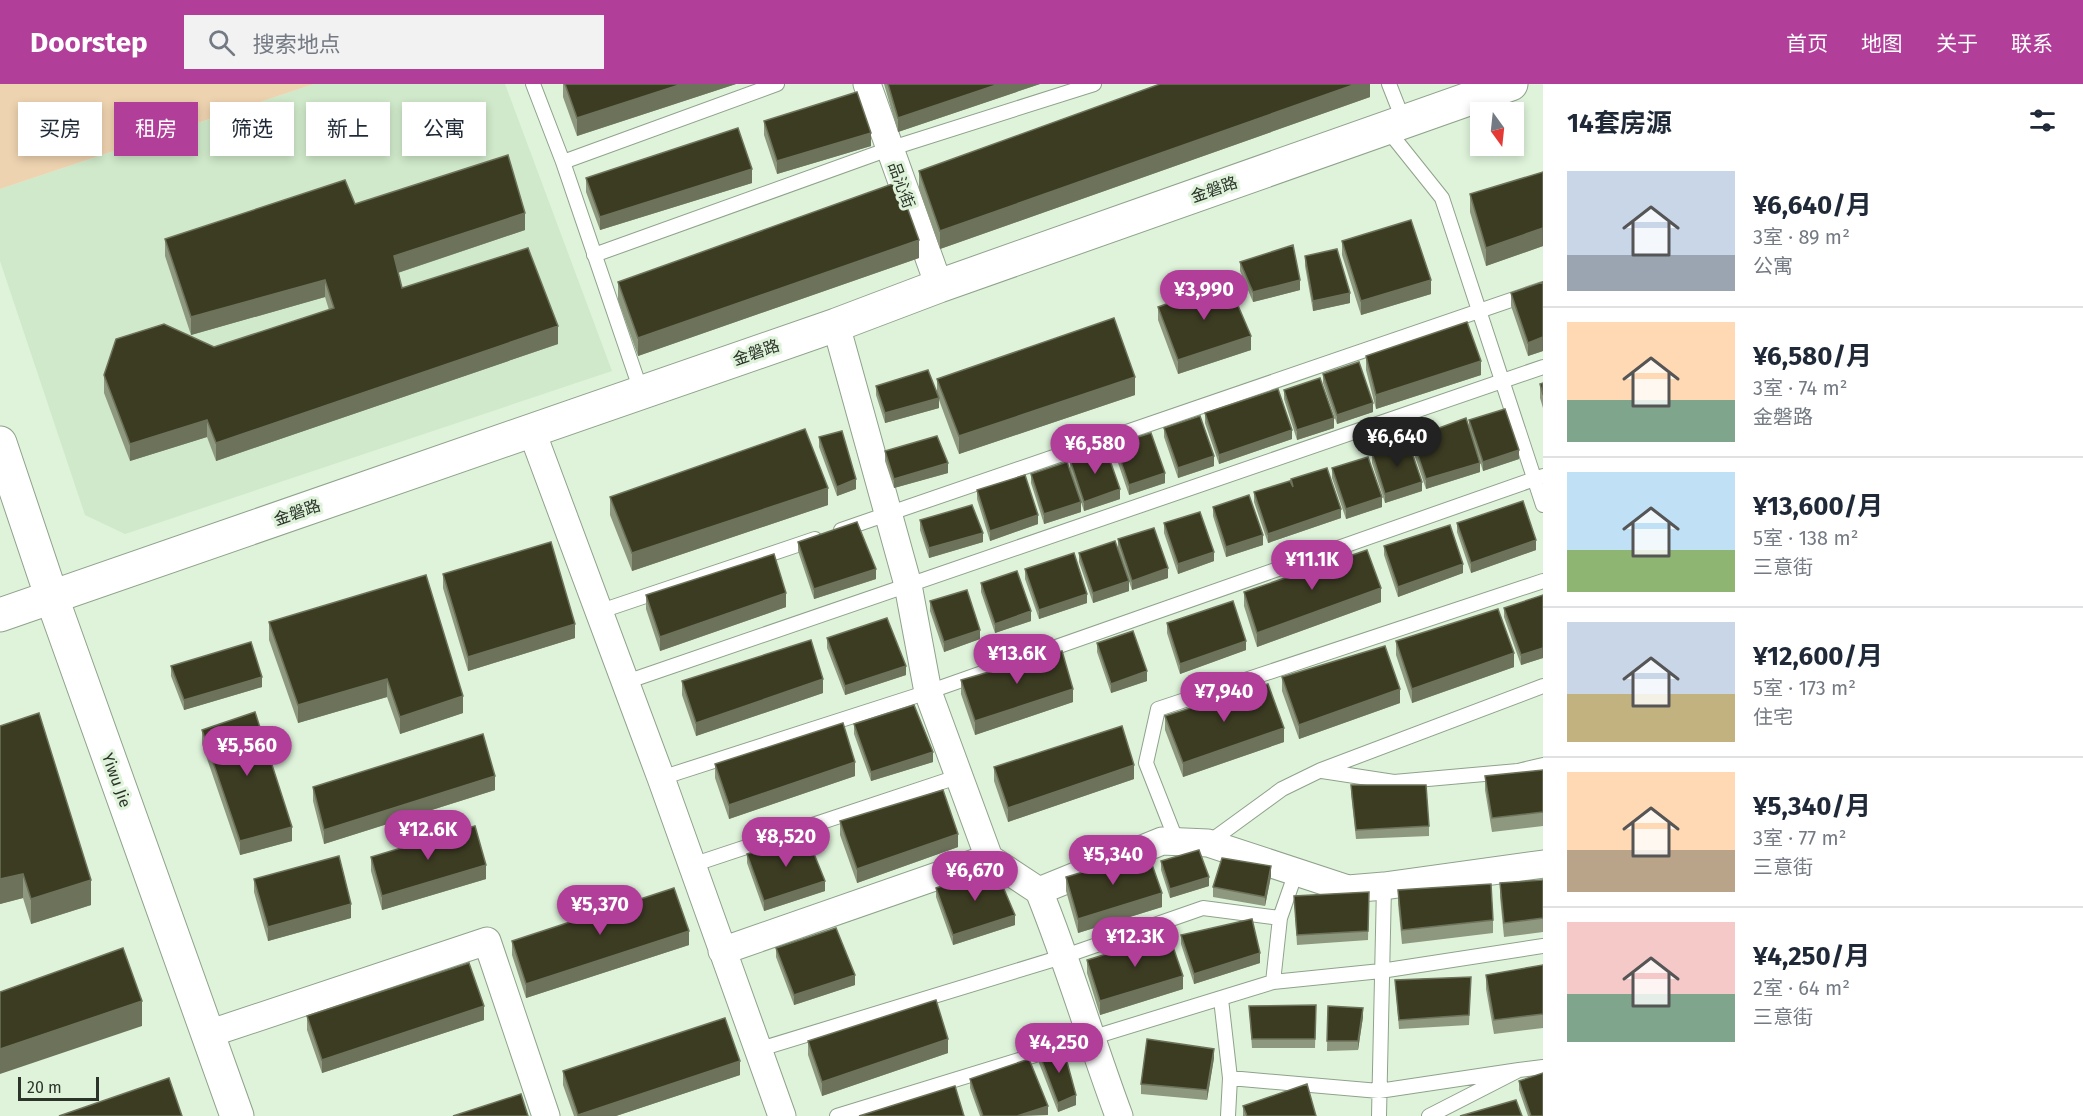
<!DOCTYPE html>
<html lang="zh">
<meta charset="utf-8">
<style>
body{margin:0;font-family:"Fira Sans","Noto Sans SC",sans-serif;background:#f2f2f3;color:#1f2937;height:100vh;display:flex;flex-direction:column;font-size:22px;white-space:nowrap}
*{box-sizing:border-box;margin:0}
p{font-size:20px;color:#747a83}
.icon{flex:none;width:33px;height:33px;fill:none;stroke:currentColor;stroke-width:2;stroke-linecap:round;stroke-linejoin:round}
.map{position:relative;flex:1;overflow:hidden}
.panel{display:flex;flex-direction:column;background:#fff;width:540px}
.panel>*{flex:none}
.banner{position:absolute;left:18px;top:18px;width:570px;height:54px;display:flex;gap:12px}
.needle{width:39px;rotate:165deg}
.fabs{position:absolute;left:1470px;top:18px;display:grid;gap:12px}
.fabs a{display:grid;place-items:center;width:54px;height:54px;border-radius:0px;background:#fff;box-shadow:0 3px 9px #0003;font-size:30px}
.scale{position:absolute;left:18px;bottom:15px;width:81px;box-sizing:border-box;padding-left:6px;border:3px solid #2c342a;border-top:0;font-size:16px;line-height:21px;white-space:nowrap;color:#2c342a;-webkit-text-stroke:4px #def3da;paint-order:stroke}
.price{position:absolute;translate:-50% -51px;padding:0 14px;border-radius:21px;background:#b13f99;color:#fff;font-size:20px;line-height:39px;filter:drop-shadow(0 2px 3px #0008)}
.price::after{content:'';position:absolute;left:50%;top:36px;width:18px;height:14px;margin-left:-9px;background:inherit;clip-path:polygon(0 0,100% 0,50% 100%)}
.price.current{background:#222;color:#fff}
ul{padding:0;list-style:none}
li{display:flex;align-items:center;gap:18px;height:150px;padding:0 24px}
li+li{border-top:2px solid #e0e1e3}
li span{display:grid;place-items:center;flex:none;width:168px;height:120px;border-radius:0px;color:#555}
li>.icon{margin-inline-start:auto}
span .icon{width:72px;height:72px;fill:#fffc;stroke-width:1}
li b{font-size:26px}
h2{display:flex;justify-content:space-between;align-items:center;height:72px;padding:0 24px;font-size:26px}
.chip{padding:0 21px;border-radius:0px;background:#fff;box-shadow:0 3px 9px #0003;font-size:21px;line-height:54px}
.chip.current{background:#b13f99;color:#fff}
header{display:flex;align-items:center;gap:36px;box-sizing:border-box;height:84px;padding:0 30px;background:#b13f99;color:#fff}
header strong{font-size:28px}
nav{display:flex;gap:33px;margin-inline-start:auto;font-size:21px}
.search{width:420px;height:54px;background:#f2f2f3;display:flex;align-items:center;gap:15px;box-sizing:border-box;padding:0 21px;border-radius:0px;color:#747a83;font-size:22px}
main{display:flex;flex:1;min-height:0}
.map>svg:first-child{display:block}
</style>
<header>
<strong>Doorstep</strong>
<div class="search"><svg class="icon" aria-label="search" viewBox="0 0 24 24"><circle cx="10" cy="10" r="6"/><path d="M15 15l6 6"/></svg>搜索地点</div>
<nav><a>首页</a><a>地图</a><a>关于</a><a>联系</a></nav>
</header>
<main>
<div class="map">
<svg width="1543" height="1032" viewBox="0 0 1543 1032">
<rect width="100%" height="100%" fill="#def3da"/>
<path fill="#d0e9ca" d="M314,0H505L612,287L125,450L85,431L0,177V105Z"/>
<path fill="#eed3b0" d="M0,0H314L0,105Z"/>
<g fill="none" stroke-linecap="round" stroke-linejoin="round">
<defs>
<path id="service" d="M533,0L563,78L641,307
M1389,0L1404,38
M1386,44L1442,114L1543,421
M563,78L777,0
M594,171L889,65L1094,0
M841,446L1543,205
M598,528L815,455
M626,598L1543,283
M1322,687L1394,698L1518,687L1543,681
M661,694L928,608L1543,392
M1177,758L1146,679L1158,625L1543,497
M1208,759L1282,705L1321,686L1543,602
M692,781L957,693
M1273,898L1280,834L1296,788
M1221,915L1230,994L1228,1032
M757,966L1065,872L1203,824L1280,834
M1230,994L1379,1007L1519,986
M837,1032L1273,898L1381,887L1543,862
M1379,1032L1384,802
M1429,1032L1519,986L1543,983"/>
<path id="minor" d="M867,0L939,202
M836,241L908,501L928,608L989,774
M531,345L661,694L782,1032
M1039,807C1069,881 1091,957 1119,1032
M722,867L989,774L1039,807L1162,757L1208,759L1348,805L1384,802L1543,780
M208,950L487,857L546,1032"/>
<path id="tertiary" d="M0,359L52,514L237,1032
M0,531L836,241L939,202L1511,0"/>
</defs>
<use href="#service" stroke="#8fa28b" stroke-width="16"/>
<use href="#minor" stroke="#8fa28b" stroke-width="29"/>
<use href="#tertiary" stroke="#8fa28b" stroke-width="35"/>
<use href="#service" stroke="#fff" stroke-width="14"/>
<use href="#minor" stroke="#fff" stroke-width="27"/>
<use href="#tertiary" stroke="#fff" stroke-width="33"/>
</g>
<path fill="#8d987e" d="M563,0H736L577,52L563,13Z
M884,0H1040L898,48Z
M1370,0V13L940,165L919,105V87Z
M764,37L871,62L777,90L764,51Z
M1543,88V162L1486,182L1470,128V110Z
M586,94L752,99L600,146L586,108Z
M355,120L525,146L398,189L402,204L558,260L216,377L207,353L130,377L104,309V291L214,263L329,226L325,213L191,251L165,172V155Z
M1342,157L1431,210L1361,231L1342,171Z
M1305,172L1350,219L1313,227L1305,182Z
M919,174L638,272L618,216V198Z
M1240,178L1300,206L1253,218L1240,187Z
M1543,198V267L1528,272L1511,222V209Z
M1158,223L1251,266L1178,290L1158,236Z
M1366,272L1481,291L1376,325L1366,286Z
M1323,290L1373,328L1337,340L1323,299Z
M937,295L1135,311L959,370L939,316V324L885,339L876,311V302L937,311Z
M1540,300L1543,311V324L1540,314Z
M1284,306L1334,344L1297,356L1284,315Z
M1205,329L1292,355L1219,380L1205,339Z
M1469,336L1519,375L1483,387L1477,368L1480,388L1426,405L1412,364V354L1469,344Z
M1164,344L1214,382L1178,394L1164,353Z
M819,353L856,405L837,412L819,363Z
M1115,360L1165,399L1129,411L1115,370Z
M885,367L948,389L894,404L885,377Z
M1372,369L1422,407L1385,419L1372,379Z
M1070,376L1120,415L1084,427L1070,386Z
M1332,384L1382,423L1346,435L1332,394Z
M1031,390L1081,428L1044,440L1031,399Z
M1291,395L1341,434L1268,459L1254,418V408L1291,398Z
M977,406L1038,440L990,457L977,415Z
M610,413L828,421L632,487L610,431Z
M1213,423L1263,461L1226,473L1213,432Z
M920,436L983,458L929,474L920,446Z
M1164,439L1214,477L1178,490L1164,449Z
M1457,439L1536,466L1471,489L1457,448Z
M1118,455L1168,494L1132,506L1118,465Z
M798,458L876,495L814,515L798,467Z
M1384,462L1463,489L1398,513L1384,471Z
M1079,469L1129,507L1093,519L1079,478Z
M1025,485L1087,519L1039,535L1025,495Z
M443,490L575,554L468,587L443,504Z
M981,499L1031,537L995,549L981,508Z
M1244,508L1381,518L1257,563L1244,522Z
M646,511L786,523L660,567L646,525Z
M1543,511V574L1521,581L1504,533V524Z
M930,517L980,555L944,568L930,527Z
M269,538L463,629L400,650L387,613L298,639L269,556Z
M1167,539L1246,566L1180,590L1167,549Z
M827,554L906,591L845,611L827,564Z
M1396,557L1514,583L1412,619L1396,571Z
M1097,559L1147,597L1111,609L1097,568Z
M171,582L262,603L184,626L171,592Z
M1282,593L1400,619L1299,655L1282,607Z
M961,596L1073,618L975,651L961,610Z
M682,597L823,609L696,652L682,611Z
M1165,632L1284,658L1183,693L1165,646Z
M854,640L933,678L871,697L854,650Z
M0,642L91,821L31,840L23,814L0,820Z
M202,646L292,757L240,771L202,660Z
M715,680L855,692L729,735L715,694Z
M994,683L1134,695L1008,738L994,697Z
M1543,686V742L1492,748L1485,706V692Z
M1351,701L1429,742V752L1356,755L1351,710Z
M313,703L495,706L324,760L313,717Z
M840,737L958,763L857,799L840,751Z
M747,770L825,807L764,827L747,779Z
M371,773L486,795L382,826L371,787Z
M1161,777L1209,802L1170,814L1161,786Z
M1271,792L1265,822L1213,813V803Z
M1066,793L1162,823L1078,849L1066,807Z
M254,795L351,834L268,857L254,808Z
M1543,796V848L1504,853L1500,813V799Z
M936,804L1015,841L953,861L936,813Z
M1398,806L1493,836V849L1402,860L1398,820Z
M1369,808L1368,856L1297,861L1294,812Z
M1181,851L1260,879L1194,900L1181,860Z
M512,857L689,861L526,914L512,871Z
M776,864L855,901L794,921L776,873Z
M1087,876L1183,905L1100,931L1087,889Z
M1543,881V944L1494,950L1486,905V891Z
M1471,893L1469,941L1399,945L1395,896Z
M1316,921L1315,964H1252L1249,922Z
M1328,922L1363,933L1358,966L1327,967Z
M307,932L484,936L322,989L307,946Z
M808,957L948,969L822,1012L808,971Z
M1039,969L1076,1021L1058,1028L1039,979Z
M1214,974L1207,1016L1141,1010V1000Z
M563,987L740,991L616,1032H574L563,1001Z
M970,995L1048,1031L980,1032L970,1004Z
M1519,997L1543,1032H1528L1519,1006Z
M1243,1022L1316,1032H1243Z"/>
<path fill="#6d735a" d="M682,0H736L577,52V34Z
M999,0H1040L898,48V34Z
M1356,0H1370V13L940,165V147Z
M871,49V62L777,90V77Z
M752,85V99L600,146V133Z
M525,129V146L394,190V172Z
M1543,144V162L1486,182V164Z
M919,156V174L638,272V254Z
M325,196V213L191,251V233Z
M1300,196V206L1253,218V208Z
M1431,196V210L1361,231V217Z
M1350,209V219L1313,227V217Z
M558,242V260L216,377V359Z
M1251,252V266L1178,290V276Z
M1543,253V267L1528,272V259Z
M1481,277V291L1376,325V311Z
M1135,293V311L959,370V352Z
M939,314V324L885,339V329Z
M1373,319V328L1337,340V331Z
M1334,334V344L1297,356V346Z
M207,336V353L130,377V360Z
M1292,346V355L1219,380V371Z
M1519,366V375L1483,387V378Z
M1214,372V382L1178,394V384Z
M948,379V389L894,404V395Z
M1480,379V388L1426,405V395Z
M1165,389V399L1129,411V401Z
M856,395V405L837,412V403Z
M1422,398V407L1385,419V410Z
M828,404V421L632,487V469Z
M1120,405V415L1084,427V418Z
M1382,413V423L1346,435V425Z
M1081,418V428L1044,440V430Z
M1341,425V434L1268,459V450Z
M1038,431V440L990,457V447Z
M983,449V458L929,474V464Z
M1263,451V461L1226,473V463Z
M1536,456V466L1471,489V479Z
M1214,468V477L1178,490V480Z
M1463,480V489L1398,513V503Z
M1168,484V494L1132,506V497Z
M876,485V495L814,515V505Z
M1129,497V507L1093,519V509Z
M1381,504V518L1257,563V549Z
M786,509V523L660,567V553Z
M1087,510V519L1039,535V526Z
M1031,527V537L995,549V540Z
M575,540V554L468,587V573Z
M980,546V555L944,568V558Z
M1246,557V566L1180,590V580Z
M1543,564V574L1521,581V571Z
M1514,569V583L1412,619V605Z
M906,582V591L845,611V602Z
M1147,587V597L1111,609V600Z
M262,593V603L184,626V616Z
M387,595V613L298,639V621Z
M823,595V609L696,652V639Z
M1073,605V618L975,651V637Z
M1400,605V619L1299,655V641Z
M463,612V629L400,650V633Z
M1284,644V658L1183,693V679Z
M933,668V678L871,697V688Z
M855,678V692L729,735V721Z
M1134,681V695L1008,738V724Z
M495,692V706L324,760V746Z
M292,743V757L240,771V757Z
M958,750V763L857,799V785Z
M486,781V795L382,826V812Z
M1271,782V792L1265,822V813Z
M23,790V814L0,820V795Z
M1209,793V802L1170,814V805Z
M91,796V821L31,840V815Z
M825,797V807L764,827V817Z
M1162,809V823L1078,849V835Z
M351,820V834L268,857V843Z
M1015,831V841L953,861V851Z
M689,847V861L526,914V900Z
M1260,869V879L1194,900V890Z
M855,891V901L794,921V911Z
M1183,892V905L1100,931V917Z
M142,917V942L0,990V965Z
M484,922V936L322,989V976Z
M1363,924V933L1358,966V957Z
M948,955V969L822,1012V998Z
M1214,965V974L1207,1016V1006Z
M740,977V991L616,1032H578V1031Z
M1076,1011V1021L1058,1028V1019Z
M1048,1022V1031L1017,1032Z"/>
<path fill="#3c3c23" stroke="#6d735a" stroke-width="1.5" d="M565,0H682L577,34Z
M888,0H999L898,34Z
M1160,0H1356L940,147L919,87Z
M857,8L871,49L777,77L764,37Z
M738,44L752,85L600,133L586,94Z
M508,71L525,129L394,172L402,204L528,164L558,242L216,359L207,336L130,360L104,291L116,255L164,240L214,263L334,224L325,196L191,233L165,155L345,96L355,120Z
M1543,88V144L1486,164L1470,110Z
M898,98L919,156L638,254L618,198Z
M1411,136L1431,196L1361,217L1342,157Z
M1293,161L1300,196L1253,208L1240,178Z
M1337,165L1350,209L1313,217L1305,172Z
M1228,198L1251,252L1178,276L1158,223Z
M1543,198V253L1528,259L1511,209Z
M1114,234L1135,293L959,352L937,295Z
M1467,238L1481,277L1376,311L1366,272Z
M1359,278L1373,319L1337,331L1323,290Z
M928,286L939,314L885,329L876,302Z
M1320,294L1334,334L1297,346L1284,306Z
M1543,299V311L1540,300Z
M1278,305L1292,346L1219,371L1205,329Z
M1505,325L1519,366L1483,378L1469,336Z
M1200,332L1214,372L1178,384L1164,344Z
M1466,334L1480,379L1426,395L1412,354Z
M805,345L828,404L632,469L610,413Z
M842,347L856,395L837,403L819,353Z
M1151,349L1165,389L1129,401L1115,360Z
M937,352L948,379L894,395L885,367Z
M1408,357L1422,398L1385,410L1372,369Z
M1106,365L1120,405L1084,418L1070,376Z
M1368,373L1382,413L1346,425L1332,384Z
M1067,378L1081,418L1044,430L1031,390Z
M1327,384L1341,425L1268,450L1254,408L1290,397L1293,403L1291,395Z
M1025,391L1038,431L990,447L977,406Z
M1249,411L1263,451L1226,463L1213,423Z
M1523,417L1536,456L1471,479L1457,439Z
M972,421L983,449L929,464L920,436Z
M1200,428L1214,468L1178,480L1164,439Z
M857,438L876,485L814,505L798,458Z
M1450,441L1463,480L1398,503L1384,462Z
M1154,444L1168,484L1132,497L1118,455Z
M1115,457L1129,497L1093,509L1079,469Z
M551,458L575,540L468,573L443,490Z
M1367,466L1381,504L1257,549L1244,508Z
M1074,469L1087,510L1039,526L1025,485Z
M774,470L786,509L660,553L646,511Z
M1017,487L1031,527L995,540L981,499Z
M426,491L463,612L400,633L387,595L298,621L269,538Z
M967,506L980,546L944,558L930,517Z
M1543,511V564L1521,571L1504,524Z
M1233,517L1246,557L1180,580L1167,539Z
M1498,525L1514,569L1412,605L1396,557Z
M887,534L906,582L845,602L827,554Z
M1133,547L1147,587L1111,600L1097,559Z
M811,556L823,595L696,639L682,597Z
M251,558L262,593L184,616L171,582Z
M1385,562L1400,605L1299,641L1282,593Z
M1062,567L1073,605L975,637L961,596Z
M1268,600L1284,644L1183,679L1165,632Z
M914,621L933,668L871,688L854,640Z
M255,628L292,743L240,757L202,646Z
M39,629L91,796L31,815L23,790L0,795V642Z
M843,639L855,678L729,721L715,680Z
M1122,642L1134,681L1008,724L994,683Z
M483,650L495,692L324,746L313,703Z
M1543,686V728L1492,734L1485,692Z
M1351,701H1426L1429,742L1356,746Z
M943,706L958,750L857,785L840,737Z
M475,742L486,781L382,812L371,773Z
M806,750L825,797L764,817L747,770Z
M1199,766L1209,793L1170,805L1161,777Z
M1148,769L1162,809L1078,835L1066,793Z
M339,772L351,820L268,843L254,795Z
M1222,774L1271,782L1265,813L1213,803Z
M995,784L1015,831L953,851L936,804Z
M1543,796V834L1504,839L1500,799Z
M1491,800L1493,836L1402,846L1398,806Z
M674,804L689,847L526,900L512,857Z
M1369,808L1368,847L1297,851L1294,812Z
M1252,835L1260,869L1194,890L1181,851Z
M836,844L855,891L794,911L776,864Z
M1169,851L1183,892L1100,917L1087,876Z
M123,864L142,917L0,965V908Z
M469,879L484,922L322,976L307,932Z
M1543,881V930L1494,936L1486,891Z
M1471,893L1469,931L1399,936L1395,896Z
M936,916L948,955L822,998L808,957Z
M1316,921L1315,955H1252L1249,922Z
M1328,922L1363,924L1358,957H1327Z
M725,934L740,977L578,1031L563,987Z
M1147,955L1214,965L1207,1006L1141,1000Z
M1063,963L1076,1011L1058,1019L1039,969Z
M1029,975L1048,1022L1017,1032H983L970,995Z
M1543,989V1032H1531L1519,997Z
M169,994L182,1032H59Z
M1307,1000L1316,1032H1247L1243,1022Z
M955,1002L964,1032H859Z
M521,1010L528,1032H453Z
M1516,1016L1522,1032H1460Z"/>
<g text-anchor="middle" stroke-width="6" stroke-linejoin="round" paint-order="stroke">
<g font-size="16" fill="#2c342a" stroke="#def3da">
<text transform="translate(902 101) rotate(70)" y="6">品沁街</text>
<text transform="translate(1214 105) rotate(-19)" y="6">金磐路</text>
<text transform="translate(756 268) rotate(-19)" y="6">金磐路</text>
<text transform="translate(297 428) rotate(-19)" y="6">金磐路</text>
<text transform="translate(117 696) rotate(70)" y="6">Yiwu Jie</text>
</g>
</g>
</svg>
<div class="fabs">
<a><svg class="needle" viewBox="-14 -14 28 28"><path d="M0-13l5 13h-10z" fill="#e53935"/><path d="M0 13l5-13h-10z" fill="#747a83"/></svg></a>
</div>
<div class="scale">20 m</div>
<b class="price" style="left:1204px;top:237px">¥3,990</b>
<b class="price current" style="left:1397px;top:384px">¥6,640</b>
<b class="price" style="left:1095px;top:391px">¥6,580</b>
<b class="price" style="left:1312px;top:507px">¥11.1K</b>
<b class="price" style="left:1017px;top:601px">¥13.6K</b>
<b class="price" style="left:1224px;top:639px">¥7,940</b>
<b class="price" style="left:247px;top:693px">¥5,560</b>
<b class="price" style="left:428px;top:777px">¥12.6K</b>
<b class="price" style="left:786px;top:784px">¥8,520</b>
<b class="price" style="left:1113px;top:802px">¥5,340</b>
<b class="price" style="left:975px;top:818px">¥6,670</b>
<b class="price" style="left:600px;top:852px">¥5,370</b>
<b class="price" style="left:1135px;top:884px">¥12.3K</b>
<b class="price" style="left:1059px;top:990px">¥4,250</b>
<div class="banner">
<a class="chip">买房</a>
<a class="chip current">租房</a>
<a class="chip">筛选</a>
<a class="chip">新上</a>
<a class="chip">公寓</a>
</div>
</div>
<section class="panel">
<h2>14套房源<svg class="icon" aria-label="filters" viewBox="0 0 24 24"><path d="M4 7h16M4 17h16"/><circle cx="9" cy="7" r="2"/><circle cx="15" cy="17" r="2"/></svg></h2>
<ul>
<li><span style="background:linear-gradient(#c9d6e8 70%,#9aa5b1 0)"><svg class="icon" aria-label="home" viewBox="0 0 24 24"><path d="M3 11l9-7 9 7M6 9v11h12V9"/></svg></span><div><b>¥6,640/月</b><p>3室 · 89 m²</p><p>公寓</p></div></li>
<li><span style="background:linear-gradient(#ffd9b3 65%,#7fa58c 0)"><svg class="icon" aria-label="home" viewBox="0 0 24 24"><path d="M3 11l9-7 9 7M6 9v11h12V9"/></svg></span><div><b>¥6,580/月</b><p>3室 · 74 m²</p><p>金磐路</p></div></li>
<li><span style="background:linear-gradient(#bfe0f5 65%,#8fb573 0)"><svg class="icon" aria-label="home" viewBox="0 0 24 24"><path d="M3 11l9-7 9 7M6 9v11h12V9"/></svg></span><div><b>¥13,600/月</b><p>5室 · 138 m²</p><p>三意街</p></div></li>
<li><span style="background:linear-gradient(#c9d6e8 60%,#c2b280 0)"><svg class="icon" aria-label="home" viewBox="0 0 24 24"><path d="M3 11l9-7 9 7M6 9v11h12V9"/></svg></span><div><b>¥12,600/月</b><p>5室 · 173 m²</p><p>住宅</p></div></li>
<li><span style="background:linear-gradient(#ffd9b3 65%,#b9a48a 0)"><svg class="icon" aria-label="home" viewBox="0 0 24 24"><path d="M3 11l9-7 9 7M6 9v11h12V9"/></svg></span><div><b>¥5,340/月</b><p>3室 · 77 m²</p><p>三意街</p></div></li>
<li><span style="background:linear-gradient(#f6c9c9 60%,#7fa58c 0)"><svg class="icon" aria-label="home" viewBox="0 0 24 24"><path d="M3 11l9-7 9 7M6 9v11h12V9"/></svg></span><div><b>¥4,250/月</b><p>2室 · 64 m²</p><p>三意街</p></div></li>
</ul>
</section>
</main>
